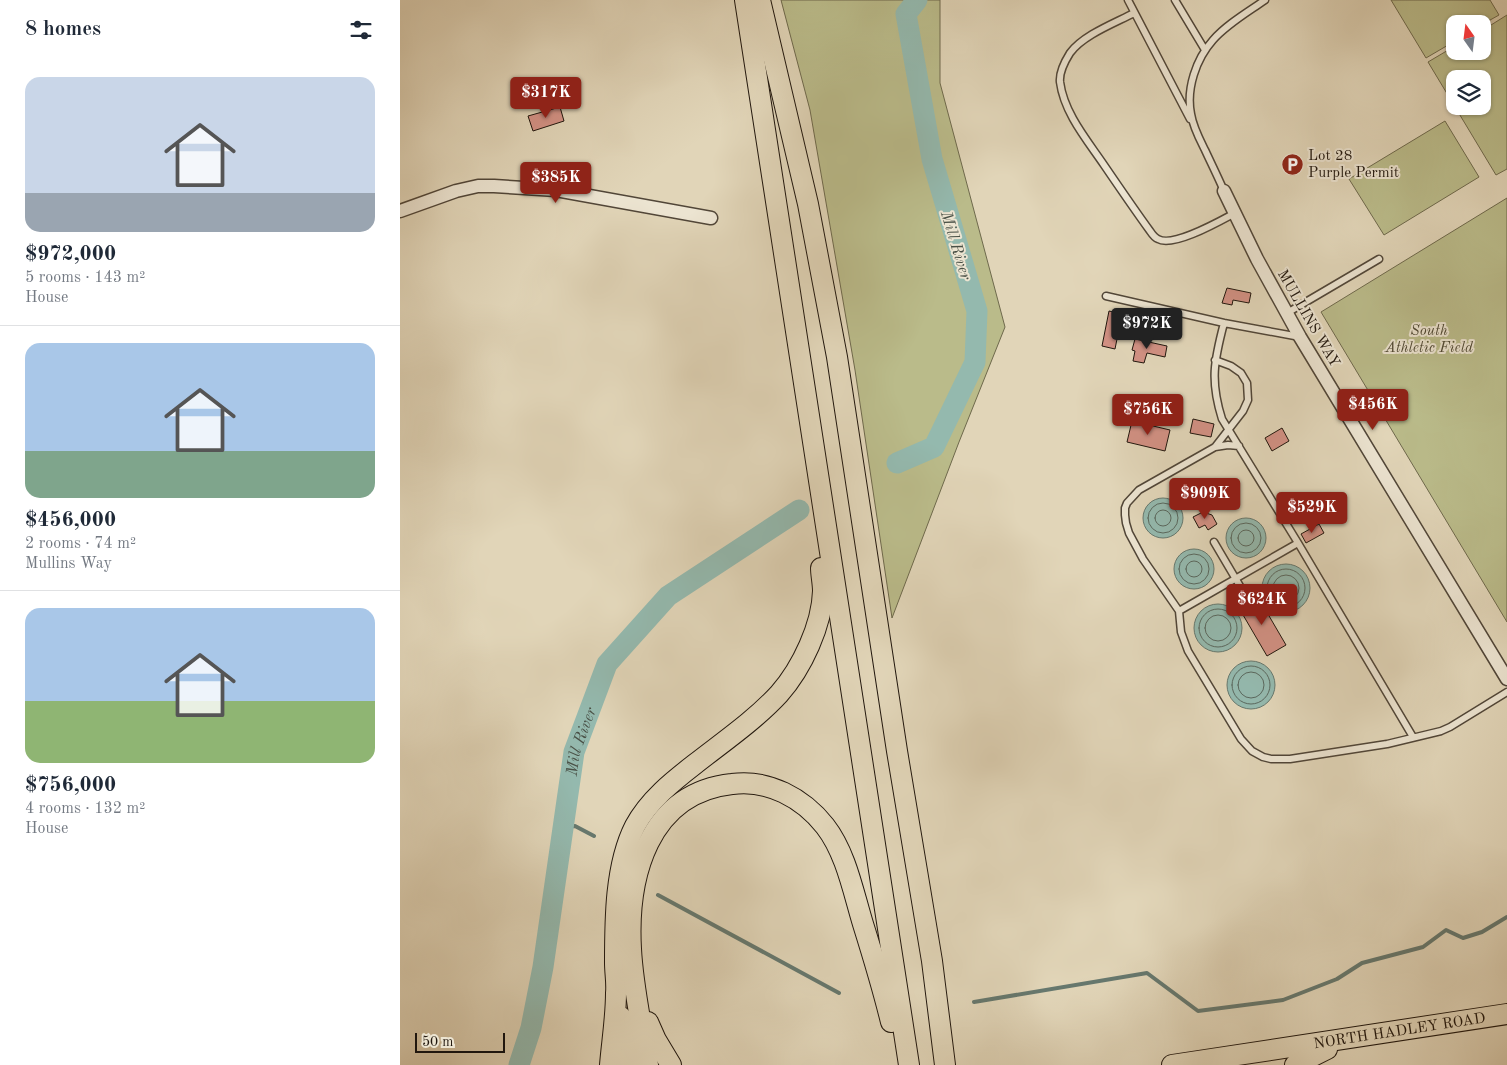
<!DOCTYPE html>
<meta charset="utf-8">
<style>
body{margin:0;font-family:"Old Standard TT",serif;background:#f2f2f3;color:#1f2937;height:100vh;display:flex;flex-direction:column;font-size:19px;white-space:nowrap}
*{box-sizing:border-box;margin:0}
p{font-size:16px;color:#747a83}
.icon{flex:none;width:28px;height:28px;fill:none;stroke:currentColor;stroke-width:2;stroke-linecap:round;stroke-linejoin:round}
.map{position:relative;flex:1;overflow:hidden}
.panel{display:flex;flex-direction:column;background:#fff;width:400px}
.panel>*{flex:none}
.needle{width:32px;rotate:346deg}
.tools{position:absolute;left:1046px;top:15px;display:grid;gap:10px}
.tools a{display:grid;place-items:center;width:45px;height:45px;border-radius:10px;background:#fff;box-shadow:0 1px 4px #0004;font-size:25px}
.scale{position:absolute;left:15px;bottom:12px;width:90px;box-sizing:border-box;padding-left:5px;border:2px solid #21170e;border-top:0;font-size:14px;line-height:18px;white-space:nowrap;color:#21170e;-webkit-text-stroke:4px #ece4d1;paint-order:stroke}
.price{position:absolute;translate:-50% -42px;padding:0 11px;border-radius:5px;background:#8f2418;color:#fff;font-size:16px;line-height:32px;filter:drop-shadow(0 1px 2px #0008)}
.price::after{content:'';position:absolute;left:50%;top:30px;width:15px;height:11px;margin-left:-8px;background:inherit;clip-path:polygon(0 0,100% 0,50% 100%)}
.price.on{background:#222;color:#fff}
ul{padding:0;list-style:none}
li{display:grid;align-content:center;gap:10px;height:265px;padding:0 25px}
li+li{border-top:1px solid #e0e1e3}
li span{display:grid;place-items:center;height:155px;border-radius:15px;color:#555}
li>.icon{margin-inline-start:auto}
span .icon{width:90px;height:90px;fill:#fffc;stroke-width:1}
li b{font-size:21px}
h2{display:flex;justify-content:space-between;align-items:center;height:60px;padding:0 25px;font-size:21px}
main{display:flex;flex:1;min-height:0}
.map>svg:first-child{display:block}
</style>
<main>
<section class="panel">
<h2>8 homes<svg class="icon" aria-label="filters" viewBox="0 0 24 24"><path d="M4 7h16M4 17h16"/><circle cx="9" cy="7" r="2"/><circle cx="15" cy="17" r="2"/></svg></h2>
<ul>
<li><span style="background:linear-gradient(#c9d6e8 75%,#9aa5b1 0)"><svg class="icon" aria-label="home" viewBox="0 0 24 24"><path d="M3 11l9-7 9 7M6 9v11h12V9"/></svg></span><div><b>$972,000</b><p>5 rooms · 143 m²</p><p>House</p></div></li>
<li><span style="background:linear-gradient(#a9c7e8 70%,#7fa58c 0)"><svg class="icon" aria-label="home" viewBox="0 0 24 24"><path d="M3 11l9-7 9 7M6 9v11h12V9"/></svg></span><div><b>$456,000</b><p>2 rooms · 74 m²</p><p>Mullins Way</p></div></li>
<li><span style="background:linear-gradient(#a9c7e8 60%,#8fb573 0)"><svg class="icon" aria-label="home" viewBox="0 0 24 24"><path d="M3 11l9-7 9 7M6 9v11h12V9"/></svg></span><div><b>$756,000</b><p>4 rooms · 132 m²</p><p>House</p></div></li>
</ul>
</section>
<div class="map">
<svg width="1107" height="1065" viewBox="0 0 1107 1065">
<rect width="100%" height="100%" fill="#e1d5b8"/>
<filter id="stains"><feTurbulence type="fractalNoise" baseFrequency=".004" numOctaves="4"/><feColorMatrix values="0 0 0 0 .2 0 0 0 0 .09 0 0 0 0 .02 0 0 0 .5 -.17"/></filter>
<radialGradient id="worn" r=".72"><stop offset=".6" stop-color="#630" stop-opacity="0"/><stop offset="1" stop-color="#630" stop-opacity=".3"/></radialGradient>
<path fill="#babb8a" stroke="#6e694c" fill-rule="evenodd" d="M381,0H540V83L605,327L559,442L492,618L455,370L410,110Z
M991,0H1090L1099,15L1083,24H1055V41L1026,58Z
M1107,15V169L1096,175L1028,62L1055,46V51H1082L1083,30ZM1055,79H1082V106H1055Z
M1045,121L1079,177L984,235L949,179Z
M1107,198V622L921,312Z"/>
<path fill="#94b9ae" stroke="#66786e" d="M743 518a20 20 0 1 1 40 0a20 20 0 1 1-40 0Z
M826 538a20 20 0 1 1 40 0a20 20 0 1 1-40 0Z
M774 569a20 20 0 1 1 40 0a20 20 0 1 1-40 0Z
M862 588a24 24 0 1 1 48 0a24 24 0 1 1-48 0Z
M794 628a24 24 0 1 1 48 0a24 24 0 1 1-48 0Z
M827 685a24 24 0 1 1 48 0a24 24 0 1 1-48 0Z"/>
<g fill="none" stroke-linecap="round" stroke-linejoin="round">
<path stroke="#5a685e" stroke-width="1" d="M748 518a15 15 0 1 1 30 0a15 15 0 1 1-30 0Z
M755 518a8 8 0 1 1 16 0a8 8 0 1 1-16 0Z
M831 538a15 15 0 1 1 30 0a15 15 0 1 1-30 0Z
M838 538a8 8 0 1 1 16 0a8 8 0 1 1-16 0Z
M779 569a15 15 0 1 1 30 0a15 15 0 1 1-30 0Z
M786 569a8 8 0 1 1 16 0a8 8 0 1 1-16 0Z
M867 588a19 19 0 1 1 38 0a19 19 0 1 1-38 0Z
M873 588a13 13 0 1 1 26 0a13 13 0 1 1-26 0Z
M799 628a19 19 0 1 1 38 0a19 19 0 1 1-38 0Z
M805 628a13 13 0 1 1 26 0a13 13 0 1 1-26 0Z
M832 685a19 19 0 1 1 38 0a19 19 0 1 1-38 0Z
M838 685a13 13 0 1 1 26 0a13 13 0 1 1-26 0Z"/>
<path stroke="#66786e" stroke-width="4" d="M163,827L175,826L194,836
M258,895L439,993
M574,1002L747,973L798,1011L883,1000L937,979L962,963L1023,947L1046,930L1063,938L1082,932L1107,917"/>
<g stroke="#94b9ae" stroke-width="21">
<path d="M497,463L534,447L575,362L577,311L532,159L506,14L517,0"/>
<path id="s1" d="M119,1065L131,1028L143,967L174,752L207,664L268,596L399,510"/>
</g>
</g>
<path fill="#d29184" stroke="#21170e" d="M160,107L164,121L133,131L128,116Z
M827,288L851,293L849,303L833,300L832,305L822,303Z
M709,311L722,314L715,349L702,346Z
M735,339L767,346L765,357L747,353L744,363L733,361L735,351L732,350Z
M793,419L814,424L811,437L790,433Z
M732,421L770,430L765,451L727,442Z
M882,428L889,441L872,451L865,438Z
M803,512L812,515L817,524L808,530L805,525L799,528L793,517Z
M919,524L924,533L906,543L901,534Z
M858,597L886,645L867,656L839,608Z"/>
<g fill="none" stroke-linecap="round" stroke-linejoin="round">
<defs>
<path id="lane" d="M728,0L790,119
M775,0L805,50
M734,13C715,23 683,35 670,53C665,61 659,72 660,82C664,113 687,140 704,165C719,187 734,209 750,231C752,234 755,238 758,239C773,248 820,221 835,213
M824,191C818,177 811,163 805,150C799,138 793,127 791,114C786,89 796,59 813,40C827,24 848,12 865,0
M706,296L824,323L900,337
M887,313L979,259
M824,323C814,361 810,381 822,419L898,543L1013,737
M815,360L831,366L841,373L847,383L848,400L843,411L815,447L739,490L727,503L725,508V515L726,523L729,533L743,559L779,611L781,632L788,651L841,739L852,751L863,757L871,759H890L987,744L1041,731L1050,727L1107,692
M815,447L828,445L839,446
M814,542L847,598
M779,611L898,543"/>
<path id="street" d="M824,191L857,259L900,337L1107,679
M0,211L56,191L78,186H94L156,190L311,218"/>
<g id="primary">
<path d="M345,0L509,1065"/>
<path d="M360,0L408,204L437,357L497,751L532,961L545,1065"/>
<path d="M221,1017L229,1065"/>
<path d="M248,1022L256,1040L271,1065"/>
<path d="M210,1065C212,1041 216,1017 216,993C217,983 215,973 215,963C215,920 215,865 235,826C249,800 273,781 295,764C323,742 355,720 379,694C402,668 422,625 423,591C423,583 421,575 421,568"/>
<path d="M248,1065C242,1027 233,988 231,949C227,877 248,793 332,784C368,779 403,798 425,826C446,853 453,891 463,924C473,956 483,989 491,1022"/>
<path id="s2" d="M772,1065L1107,1014"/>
<path d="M895,1065L927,1049"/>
</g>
</defs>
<use href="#lane" stroke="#514638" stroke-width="9"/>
<use href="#street" stroke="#514638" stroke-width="15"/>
<use href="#primary" stroke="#21170e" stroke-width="22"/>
<use href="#lane" stroke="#ece4d1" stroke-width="6"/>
<use href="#street" stroke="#ece4d1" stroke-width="12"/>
<use href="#primary" stroke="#e1d5b8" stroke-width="20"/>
</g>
<defs>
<symbol id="parking-disc" viewBox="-11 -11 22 22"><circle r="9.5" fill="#8f2418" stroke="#ece4d1"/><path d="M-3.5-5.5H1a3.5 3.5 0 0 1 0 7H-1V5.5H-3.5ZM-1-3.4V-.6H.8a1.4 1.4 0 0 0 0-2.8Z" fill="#fff"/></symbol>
</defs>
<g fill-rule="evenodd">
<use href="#parking-disc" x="880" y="152" width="25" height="25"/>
</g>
<g text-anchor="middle" stroke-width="4" stroke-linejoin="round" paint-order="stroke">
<g font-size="15" fill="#21170e" stroke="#ece4d1" text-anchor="start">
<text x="908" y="160">Lot 28<tspan x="908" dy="17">Purple Permit</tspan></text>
</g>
<g font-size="15" fill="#21170e" stroke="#ece4d1">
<text transform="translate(909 318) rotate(60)" y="5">MULLINS WAY</text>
<text dy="5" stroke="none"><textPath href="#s2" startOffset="230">NORTH HADLEY ROAD</textPath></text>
</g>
<g font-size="15" font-style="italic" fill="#4f4833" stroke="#ece4d1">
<text x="1029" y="335">South<tspan x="1029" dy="17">Athletic Field</tspan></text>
</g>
<g font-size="16" font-style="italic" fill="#495046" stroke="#ece4d1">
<text transform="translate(557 245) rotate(73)" y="6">Mill River</text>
<text dy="6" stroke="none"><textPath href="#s1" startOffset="330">Mill River</textPath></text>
</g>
</g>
<rect width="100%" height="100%" filter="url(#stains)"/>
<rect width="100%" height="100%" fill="url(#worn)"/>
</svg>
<div class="tools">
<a><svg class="needle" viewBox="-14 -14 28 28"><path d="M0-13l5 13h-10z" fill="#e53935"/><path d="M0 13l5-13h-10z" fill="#747a83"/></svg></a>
<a><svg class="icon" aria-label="layers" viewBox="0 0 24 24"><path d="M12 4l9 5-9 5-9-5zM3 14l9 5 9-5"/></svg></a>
</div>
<div class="scale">50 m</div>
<b class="price" style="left:146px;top:119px">$317K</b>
<b class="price" style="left:156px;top:204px">$385K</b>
<b class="price on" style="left:747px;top:350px">$972K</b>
<b class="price" style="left:973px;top:431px">$456K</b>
<b class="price" style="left:748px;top:436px">$756K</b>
<b class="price" style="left:805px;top:520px">$909K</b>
<b class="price" style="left:912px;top:534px">$529K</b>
<b class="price" style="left:862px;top:626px">$624K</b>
</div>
</main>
